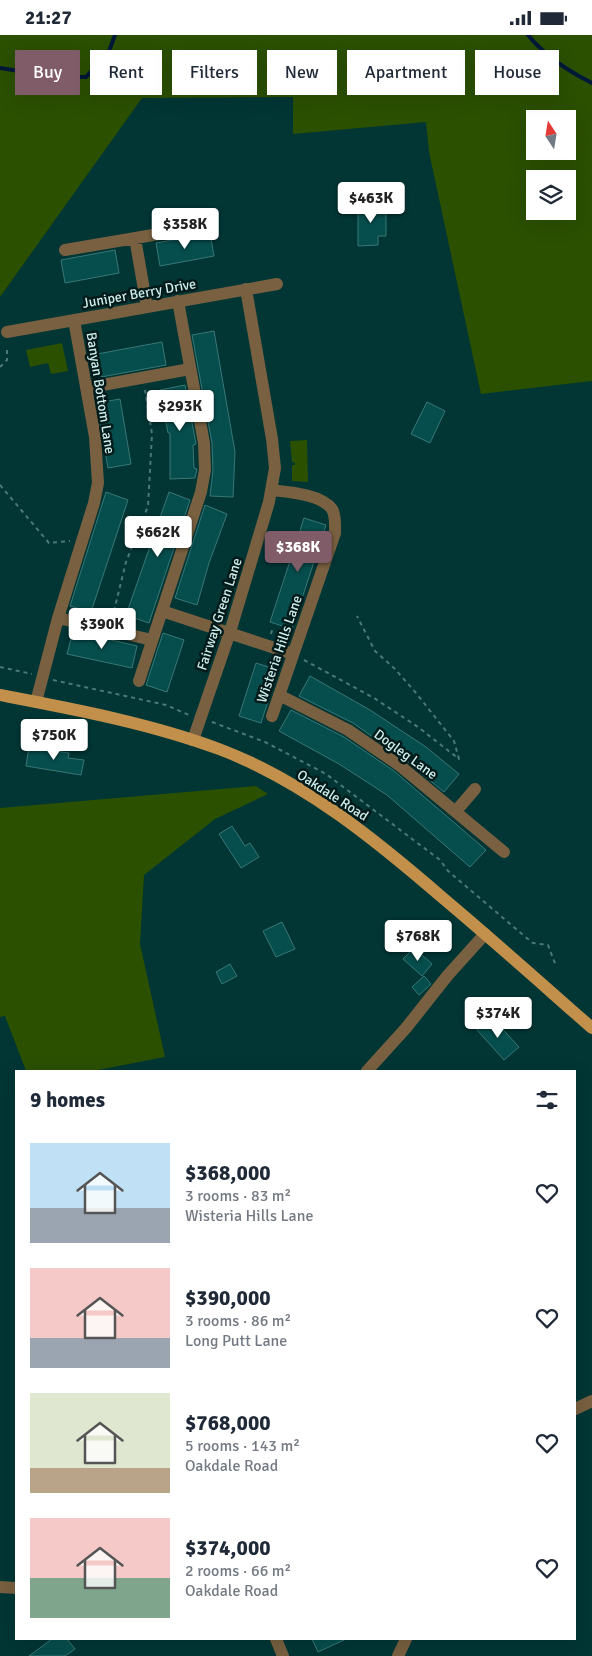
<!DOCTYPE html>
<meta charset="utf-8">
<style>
body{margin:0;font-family:Signika,sans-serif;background:#f6f6f7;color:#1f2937;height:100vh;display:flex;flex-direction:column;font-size:19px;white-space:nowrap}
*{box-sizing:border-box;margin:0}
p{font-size:16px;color:#747a83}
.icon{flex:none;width:28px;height:28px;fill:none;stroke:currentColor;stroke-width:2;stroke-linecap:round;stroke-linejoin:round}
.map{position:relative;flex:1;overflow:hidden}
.drawer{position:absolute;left:15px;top:1035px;width:561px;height:570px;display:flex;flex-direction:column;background:#fff;border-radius:0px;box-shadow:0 5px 20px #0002}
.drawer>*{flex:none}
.banner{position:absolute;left:15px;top:15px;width:562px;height:45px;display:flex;gap:10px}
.needle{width:32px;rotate:348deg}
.controls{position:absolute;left:526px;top:75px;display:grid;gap:10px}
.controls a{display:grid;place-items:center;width:50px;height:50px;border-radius:0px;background:#fff;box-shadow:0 5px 20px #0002;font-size:25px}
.price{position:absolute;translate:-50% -42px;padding:0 11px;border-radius:5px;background:#fff;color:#222;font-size:16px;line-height:32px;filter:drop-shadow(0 1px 2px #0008)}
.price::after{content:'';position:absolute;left:50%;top:30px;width:15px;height:11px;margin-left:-8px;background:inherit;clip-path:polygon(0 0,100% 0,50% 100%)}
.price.current{background:#7f5c68;color:#fff}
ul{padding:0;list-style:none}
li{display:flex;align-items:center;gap:15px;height:125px;padding:0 15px}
li span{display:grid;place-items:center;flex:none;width:140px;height:100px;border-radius:0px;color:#555}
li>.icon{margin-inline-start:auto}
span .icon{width:60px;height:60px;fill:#fffc;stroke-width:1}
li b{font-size:21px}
h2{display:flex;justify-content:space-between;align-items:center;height:60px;padding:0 15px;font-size:21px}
.pill{padding:0 18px;border-radius:0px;background:#fff;box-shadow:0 5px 20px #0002;font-size:18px;line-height:45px}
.pill.current{background:#7f5c68;color:#fff}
.status{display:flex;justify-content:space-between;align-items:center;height:35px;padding:0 25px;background:#fff;direction:ltr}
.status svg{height:14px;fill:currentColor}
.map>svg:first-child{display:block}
</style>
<div class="status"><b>21:27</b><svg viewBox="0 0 49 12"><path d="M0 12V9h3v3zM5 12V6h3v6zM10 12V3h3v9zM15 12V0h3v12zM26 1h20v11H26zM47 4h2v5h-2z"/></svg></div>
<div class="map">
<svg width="592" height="1621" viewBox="0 0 592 1621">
<rect width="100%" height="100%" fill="#013635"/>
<path fill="#2b5000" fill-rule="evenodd" d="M0,0H592V346L481,359L429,117L426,87L293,99V62L142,63L0,262ZM535,84H568V116H535ZM535,144H568V176H535Z
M62,308L68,336L51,339L48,328L30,332L26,315Z
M307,405L308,447L292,446V430H295V428L292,427L290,406Z
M256,751L268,759L215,784L144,840L140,909L165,1022L93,1036H26L5,981L0,982V773Z"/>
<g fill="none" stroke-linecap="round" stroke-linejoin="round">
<path stroke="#001839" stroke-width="4" d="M528,0C545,21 568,36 592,48
M0,33L57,42H86L108,19L115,0"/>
</g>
<path fill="#064e4d" stroke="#397775" d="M358,168H378V176H386V201H378V210L358,211Z
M210,198L214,221L160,231L156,208Z
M115,215L119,238L65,248L61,225Z
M214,296L235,417L233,462L210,461L213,435L212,408L192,300Z
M162,307L166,330L101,342L97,319Z
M185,350L196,409L193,410L194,433L197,434L195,443L170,444V398H168L160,355Z
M120,364L131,429L108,433L97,368Z
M427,367L445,376L430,408L411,399Z
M106,457L128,465L91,577L70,571Z
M169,457L190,465L149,588L126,580Z
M205,470L227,479L209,528L197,570L175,563Z
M304,483L326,490L292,594L270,587Z
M73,596L137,611L132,633L67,619Z
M163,598L184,605L167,657L146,650Z
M256,628L278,635L261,688L239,681Z
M310,641L370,675L426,712L459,739L444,757L404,724L353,688L299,661Z
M291,675L344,702L394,736L486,815L470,832L387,760L339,729L279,696Z
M29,712L69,718L68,723L84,725L81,740L26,731Z
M232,791L245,811L250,808L259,822L241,833L219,799Z
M282,887L295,914L276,922L263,896Z
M414,913L432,929L422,941L403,924Z
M230,929L237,941L222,949L216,937Z
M424,941L431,949L419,960L412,952Z
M491,982L519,1012L504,1025L477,995Z
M52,1604H67L75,1614L65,1621H29Z
M312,1604H346L318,1617Z"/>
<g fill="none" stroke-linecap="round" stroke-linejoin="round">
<path stroke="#4c7978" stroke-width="2" stroke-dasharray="4 4" stroke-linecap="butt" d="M0,332L7,325V314
M0,450L49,508L70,506
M112,584L126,527L148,471L152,399L145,355
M271,599L273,592
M304,625L374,663L418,692L459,724L454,706L416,658L395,634L375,616L357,581
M0,632L32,639
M53,645L166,670L189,680
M212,687L265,707L326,739L440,825L448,836L529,905L533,908L548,910L556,931"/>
<path stroke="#786040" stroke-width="12" d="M135,203L147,272
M65,215L206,191
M7,297L277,249
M86,353L190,334
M271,455C288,457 321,459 332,474C336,481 335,490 335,498L272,681
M162,576L293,619
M58,583L152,605
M139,646L201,457L205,435L204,408L178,266
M279,660L348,695L399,730L504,817
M36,667L58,583L94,468L98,448L95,402L74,285
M193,705L230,597L269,467L275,433L272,404L246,254
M456,776L475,754
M367,1036L406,993L448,940L485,899
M575,1374L592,1366
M0,1552L16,1553
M276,1604L283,1621
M398,1621L406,1604"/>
<path stroke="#c2904b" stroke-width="12" d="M0,660C73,674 149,688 219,714C304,746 377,806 444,864C494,906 543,950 592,993"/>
</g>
<g text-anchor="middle" stroke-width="5" stroke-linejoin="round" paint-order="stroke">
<g font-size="14" fill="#ceedeb" stroke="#021b1a">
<text transform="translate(139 258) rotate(-10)" y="5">Juniper Berry Drive</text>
<text transform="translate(101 358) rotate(81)" y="5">Banyan Bottom Lane</text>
<text transform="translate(219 579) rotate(-72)" y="5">Fairway Green Lane</text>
<text transform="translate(279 614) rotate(-71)" y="5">Wisteria Hills Lane</text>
<text transform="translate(406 719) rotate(36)" y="5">Dogleg Lane</text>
<text transform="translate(333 760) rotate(33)" y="5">Oakdale Road</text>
</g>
</g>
</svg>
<div class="controls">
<a><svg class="needle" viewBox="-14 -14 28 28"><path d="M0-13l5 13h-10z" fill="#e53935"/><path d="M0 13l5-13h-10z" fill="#747a83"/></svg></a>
<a><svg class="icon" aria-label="layers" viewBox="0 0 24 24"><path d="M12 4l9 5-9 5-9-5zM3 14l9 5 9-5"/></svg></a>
</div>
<b class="price" style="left:371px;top:189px">$463K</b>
<b class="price" style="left:185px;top:215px">$358K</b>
<b class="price" style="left:180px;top:397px">$293K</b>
<b class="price" style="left:158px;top:523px">$662K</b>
<b class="price current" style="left:298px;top:538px">$368K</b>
<b class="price" style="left:102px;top:615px">$390K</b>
<b class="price" style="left:54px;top:726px">$750K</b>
<b class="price" style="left:418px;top:927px">$768K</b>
<b class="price" style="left:498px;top:1004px">$374K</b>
<div class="banner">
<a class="pill current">Buy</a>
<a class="pill">Rent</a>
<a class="pill">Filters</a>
<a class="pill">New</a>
<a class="pill">Apartment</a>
<a class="pill">House</a>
</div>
<section class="drawer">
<h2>9 homes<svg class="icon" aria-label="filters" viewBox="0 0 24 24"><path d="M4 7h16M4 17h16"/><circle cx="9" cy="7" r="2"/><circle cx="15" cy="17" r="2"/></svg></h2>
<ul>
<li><span style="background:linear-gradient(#bfe0f5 65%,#9aa5b1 0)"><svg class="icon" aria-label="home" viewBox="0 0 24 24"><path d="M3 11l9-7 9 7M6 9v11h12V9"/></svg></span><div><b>$368,000</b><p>3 rooms · 83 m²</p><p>Wisteria Hills Lane</p></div><svg class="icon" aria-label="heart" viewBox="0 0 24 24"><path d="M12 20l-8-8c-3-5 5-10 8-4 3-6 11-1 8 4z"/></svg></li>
<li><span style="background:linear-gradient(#f6c9c9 70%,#9aa5b1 0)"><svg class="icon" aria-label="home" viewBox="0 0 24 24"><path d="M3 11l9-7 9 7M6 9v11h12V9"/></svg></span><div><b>$390,000</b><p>3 rooms · 86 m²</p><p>Long Putt Lane</p></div><svg class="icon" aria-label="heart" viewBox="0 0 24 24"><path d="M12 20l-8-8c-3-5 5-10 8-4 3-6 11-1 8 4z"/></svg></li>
<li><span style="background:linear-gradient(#dfe7d0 75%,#b9a48a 0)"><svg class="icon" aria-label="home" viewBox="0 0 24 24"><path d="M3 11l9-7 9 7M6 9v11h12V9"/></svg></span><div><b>$768,000</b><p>5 rooms · 143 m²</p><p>Oakdale Road</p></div><svg class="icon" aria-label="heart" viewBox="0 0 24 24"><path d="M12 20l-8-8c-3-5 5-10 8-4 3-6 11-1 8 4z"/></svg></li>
<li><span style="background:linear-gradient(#f6c9c9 60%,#7fa58c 0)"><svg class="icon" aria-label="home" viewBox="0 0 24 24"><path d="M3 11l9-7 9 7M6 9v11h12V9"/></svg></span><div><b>$374,000</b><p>2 rooms · 66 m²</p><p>Oakdale Road</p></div><svg class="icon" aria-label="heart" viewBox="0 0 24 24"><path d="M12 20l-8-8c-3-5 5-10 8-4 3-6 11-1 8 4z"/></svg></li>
</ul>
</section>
</div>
